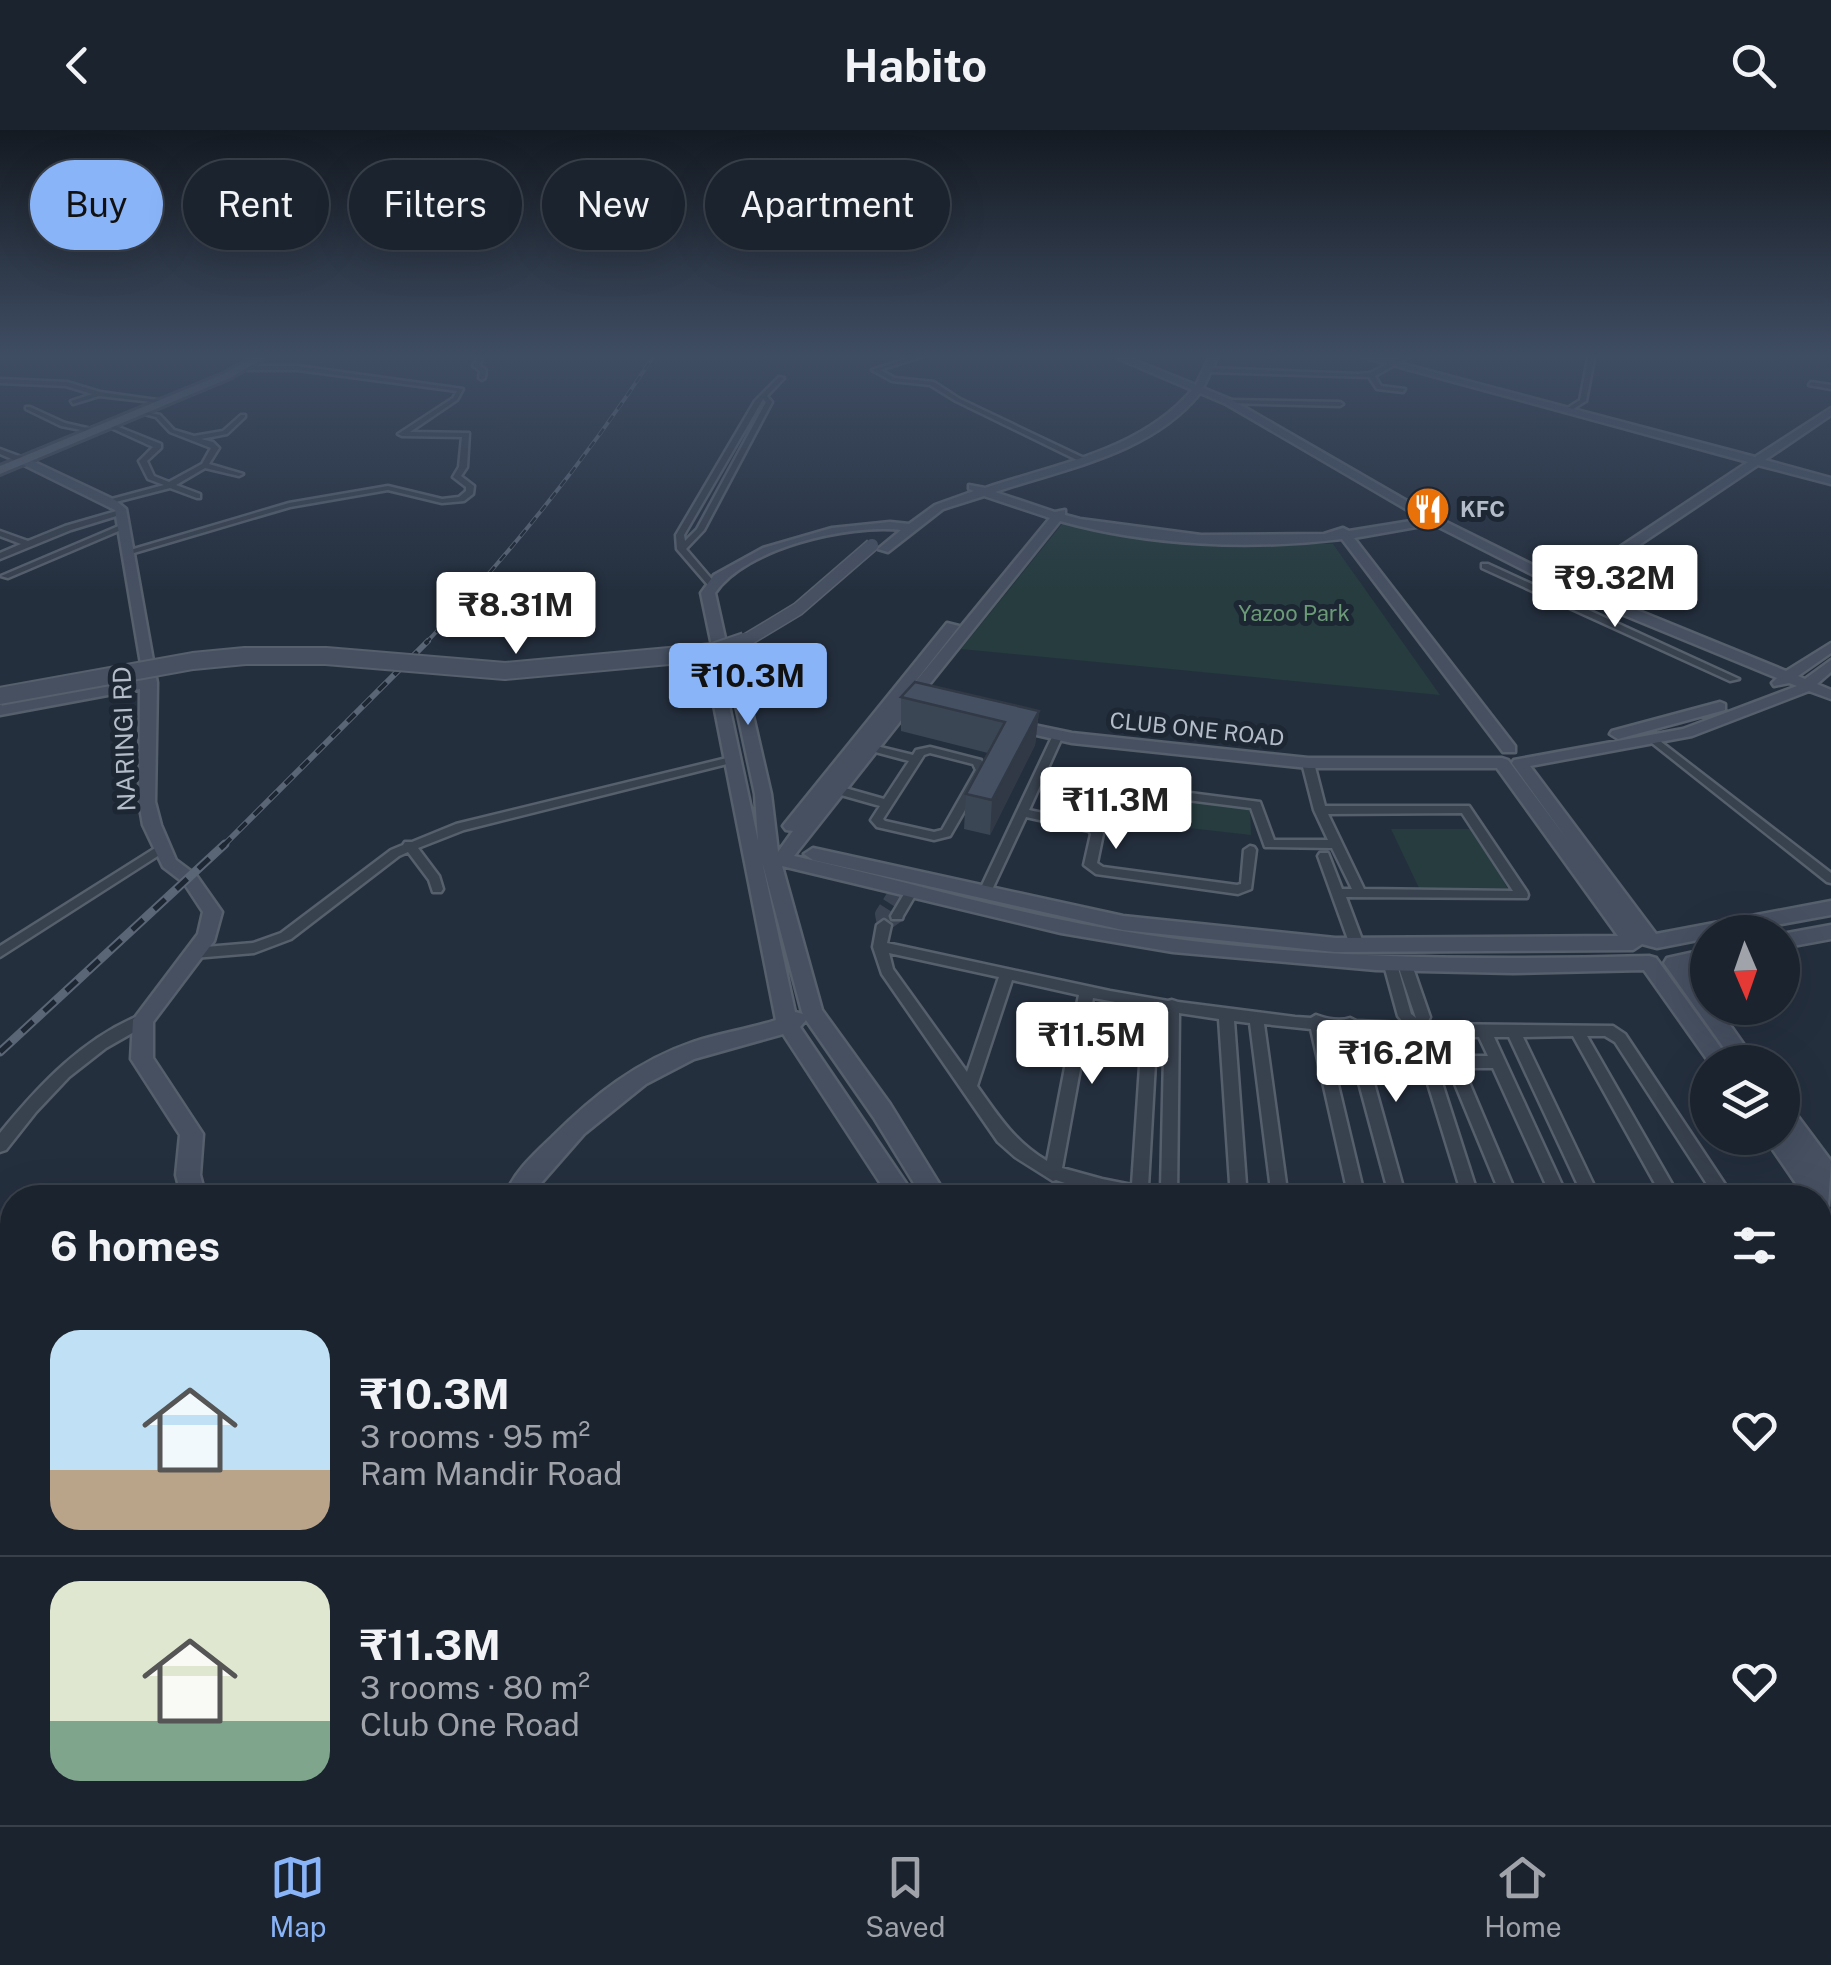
<!DOCTYPE html>
<meta charset="utf-8">
<style>
body{margin:0;font-family:"Public Sans",sans-serif;background:#242b36;color:#f1f3f6;height:100vh;display:flex;flex-direction:column;font-size:38px;white-space:nowrap}
*{box-sizing:border-box;margin:0}
p{font-size:32px;color:#a0a4aa}
.icon{flex:none;width:55px;height:55px;fill:none;stroke:currentColor;stroke-width:2;stroke-linecap:round;stroke-linejoin:round}
.map{position:relative;flex:1;overflow:hidden}
.panel{position:absolute;left:0px;top:1055px;width:1832px;height:640px;display:flex;flex-direction:column;background:#1b232e;border-radius:40px 40px 0 0;box-shadow:0 10px 40px #0002,0 0 0 2px #39404a}
.panel>*{flex:none}
.top-card{position:absolute;left:30px;top:30px;width:1000px;height:90px;display:flex;gap:20px}
.needle{width:65px;rotate:178deg}
.tools{position:absolute;left:1690px;top:785px;display:grid;gap:20px}
.tools a{display:grid;place-items:center;width:110px;height:110px;border-radius:50%;background:#1b232e;box-shadow:0 10px 40px #0002,0 0 0 2px #39404a;font-size:50px}
.price{position:absolute;translate:-50% -85px;padding:0 22px;border-radius:10px;background:#fff;color:#222;font-size:32px;line-height:65px;filter:drop-shadow(0 2px 5px #0008)}
.price::after{content:'';position:absolute;left:50%;top:60px;width:30px;height:22px;margin-left:-15px;background:inherit;clip-path:polygon(0 0,100% 0,50% 100%)}
.price.active{background:#8ab4f8;color:#111}
ul{padding:0;list-style:none}
li{display:flex;align-items:center;gap:30px;height:250px;padding:0 50px}
li+li{border-top:2px solid #39404a}
li span{display:grid;place-items:center;flex:none;width:280px;height:200px;border-radius:30px;color:#555}
li>.icon{margin-inline-start:auto}
span .icon{width:120px;height:120px;fill:#fffc;stroke-width:1}
li b{font-size:42px}
h2{display:flex;justify-content:space-between;align-items:center;height:120px;padding:0 50px;font-size:42px}
.tag{padding:0 35px;border-radius:45px;background:#1b232e;box-shadow:0 10px 40px #0002,0 0 0 2px #39404a;font-size:35px;line-height:90px}
.tag.active{background:#8ab4f8;color:#111}
header{display:flex;justify-content:space-between;align-items:center;height:130px;padding:0 50px;background:#1b232e;font-size:45px;font-weight:700}
.tabs{display:flex;justify-content:space-around;align-items:center;height:140px;border-top:2px solid #39404a;background:#1b232e;font-size:28px;color:#a0a4aa}
.tabs a{display:grid;justify-items:center;gap:5px}
.tabs .active{color:#8ab4f8}
.map>svg:first-child{display:block}
</style>
<header><svg class="icon" aria-label="back" viewBox="0 0 24 24"><path d="M15 5l-7 7 7 7"/></svg>Habito<svg class="icon" aria-label="search" viewBox="0 0 24 24"><circle cx="10" cy="10" r="6"/><path d="M15 15l6 6"/></svg></header>
<div class="map">
<svg width="1831" height="1695" viewBox="0 0 1831 1695">
<rect width="100%" height="100%" fill="#242f3e"/>
<path fill="#263c3f" d="M1063,393L1179,411L1333,414L1440,565L961,519Z
M1125,662L1250,677L1251,705L1118,690Z
M1391,699H1472L1508,759L1419,758Z"/>
<g fill="none" stroke-linecap="round" stroke-linejoin="round">
<path stroke="#3a4453" stroke-width="14" stroke-dasharray="14 6" stroke-linecap="butt" d="M897,786L884,795L882,784L898,759"/>
<defs>
<path id="street" d="M479,224H485L479,235L486,240L485,248L482,250L479,248L480,241L473,236Z
M921,224H930L880,240L895,248L934,252L960,269L1084,328L1077,330L956,271L930,255L892,251L872,240Z
M1407,224H1414L1375,246L1381,256L1405,259L1403,262L1377,259L1369,247L1208,242L1205,240L1208,238L1358,244L1370,243Z
M1589,224H1595L1586,271L1570,281H1566V279L1580,270Z
M298,236L463,259L457,270L410,302L469,303L467,337L461,346L474,356L473,364L464,371L442,373L388,360L290,377L127,425V421L289,373L388,356L442,369L459,367L466,361V357L453,347L459,337L462,307L402,306L398,304L453,268L457,261L298,240H247L244,238L247,236Z
M779,247L784,248L767,266L772,272L704,400L686,419L715,453L708,455L677,419L676,405L755,271ZM763,269L766,272L697,399L685,411L684,405Z
M0,249L67,252L100,262L164,271L161,273L99,266L73,274L71,271L92,264L66,256L0,253Z
M1811,252L1831,255V259L1809,255Z
M1229,270L1340,272L1343,274L1340,276L1227,273Z
M26,277H30L65,293L100,301L96,303L61,296L26,279Z
M137,280L160,285L174,300L194,306L223,301L241,285H245V287L227,304L201,309L213,312L219,318L209,334L243,344L239,346L205,338L176,355L200,364V368H197L170,358L108,374V370L164,355L148,349L139,331L153,317L107,296V294H111L161,314V318L147,331L154,346L169,352L202,334L211,318L170,302L156,287L137,282Z
M0,319L27,329L28,331L21,333L0,324Z
M120,380H123V384L71,400L0,429V423L21,414L0,406V401L28,411L65,396Z
M121,395L128,397L8,448L1,446Z
M1482,434H1488L1739,549L1730,551L1482,438Z
M1058,602L1063,605L1029,680L1098,695L1103,704L1097,733L1103,737L1237,755L1241,754L1244,720L1250,716L1254,717L1256,720L1251,759L1238,764L1096,744L1084,735L1091,704L1089,701L1026,687L990,764L988,767H980L978,764L1053,605Z
M1656,608L1831,743V753L1827,752L1652,613L1651,611Z
M872,615L913,625L916,620L930,617L981,630L988,640L950,706L934,710L877,697L871,690L880,676L834,663L832,660L838,656L884,669L909,631L868,620V616ZM930,623L973,634L976,640L942,700L934,702L885,691L883,689L924,625Z
M731,627L737,630L735,632L464,700L418,718L439,746L443,759L441,762H433L429,750L408,722L399,726L291,809L254,823L194,828L187,823L194,818L253,813L281,803L391,720L403,715L405,712H412L456,694Z
M1308,630L1314,633L1325,676H1469L1527,762L1528,765L1527,768L1346,767L1364,815L1357,820L1350,815L1318,726L1320,723H1328L1342,759H1352L1332,718L1265,717L1251,678L1124,662L1114,690H1106L1104,687L1114,658L1120,654L1260,672L1274,710H1328L1314,680L1302,633ZM1462,683L1513,761L1364,759L1328,684Z
M160,715L164,716L166,719L164,722L0,827V816Z
M911,758L917,762L903,786L902,789H892L891,786L907,759Z
M884,790L891,795L887,813L1110,861L1168,871L1172,870L1178,872L1295,887L1311,888L1316,885C1327,889 1339,892 1350,888L1356,891L1404,893L1398,886L1384,835L1386,831H1396L1411,884L1416,888L1398,835L1405,830L1412,835L1430,887L1427,894L1613,896L1625,904L1734,1068H1716L1615,912L1605,906H1587L1680,1068H1663L1573,906L1523,907L1600,1068H1584L1509,907H1494L1568,1068H1552L1493,938H1463L1518,1068H1502L1446,932L1448,928L1453,926H1488L1479,907L1427,906L1479,1068H1463L1413,905L1360,903L1406,1068H1390L1345,901L1325,900L1365,1068H1349L1311,899L1264,894L1288,1068H1272L1250,893L1234,891L1247,1068H1231L1219,889L1179,883L1177,1068H1122L1080,1058L1056,1050L1053,1051L1015,1027L998,1012L882,844L873,817L877,795ZM889,823L999,847L967,942L893,839ZM1012,850L1079,865L1047,1031C1014,1011 999,987 977,956ZM1093,868L1144,877L1132,1055L1102,1049L1062,1038ZM1158,880L1165,881L1161,1059L1148,1057Z
M143,884L148,886L150,890L148,894L106,918L69,947L36,982L6,1020L0,1022V1003C39,955 84,907 143,884Z
M0,1326H12V1346H0Z
M0,1569H12V1591H0Z"/>
<path id="secondary" d="M1108,224H1119L1196,255L1211,224H1219L1203,258L1232,270L1426,382L1567,452L1748,332L1352,224H1365L1755,327L1831,278V285L1765,330L1831,348V354L1758,335L1578,456L1786,541L1831,513V523L1798,546L1805,549L1831,530V542L1817,554L1831,560V569L1809,561L1692,606L1530,636L1656,804L1831,771V785L1737,802H1708V808L1657,818L1642,814L1633,820L1335,822L1123,800L813,730L804,724L813,718L1123,786L1335,808L1618,806L1497,638H1308L1072,613L1005,598L1002,595L1010,590L1072,603L1308,628H1502L1508,630L1569,712L1512,633L1514,630L1683,599L1797,556L1789,553L1774,556L1772,553L1777,548L1563,460L1433,394L1354,408L1515,616V622H1503L1342,409C1250,420 1150,416 1060,391L916,571L932,574V580L910,579L794,726C898,749 1000,780 1104,798C1284,829 1467,831 1649,826L1656,828L1731,932H1709L1644,840L1513,843L1376,840L1173,822L1061,803L782,736L822,880L890,974L948,1068H923L874,988L806,890L800,897L916,1068H890L783,904L694,929L646,954L584,1004L528,1068H504C513,1043 533,1025 552,1007C593,966 637,931 693,912C720,903 749,899 776,890L712,565L720,554L701,463L714,445L763,418L832,398L890,392L909,394L935,375L974,361L969,359V355L985,358C1057,334 1141,320 1192,260ZM1200,263L1226,274L1423,389L1349,401L1343,398L1324,404L1201,405L1080,389L1065,385V380L1055,382L995,362C1066,338 1151,324 1200,263ZM984,366L1050,388L903,567L959,496L947,493L786,692L783,696L786,700L793,701L778,722L771,664L748,564L735,553L715,463C745,418 848,394 901,400L878,419L888,422L943,379ZM729,563L734,566L755,664L758,711L727,566ZM762,731L802,882L803,884L795,882Z
M20,329H28L115,370L126,379L157,553L155,672L161,695L176,730L196,745L222,782L214,811L153,892V928L203,1004L200,1045L206,1068H182L176,1045L180,1005L131,929L133,890L198,804L203,782L184,753L163,737L143,695L139,672L140,559L0,585V575L141,550V534L115,380L20,333Z
M1720,572L1725,574V580L1618,609L1610,604L1612,601Z
M1831,795V809L1782,818V804Z
M1708,819V833L1688,837L1708,864V878H1718L1756,932H1734L1664,833L1667,828Z
M1782,974L1790,976L1831,1031L1828,1076L1820,1079V1068H1806L1765,1008H1782Z
M1831,1177V1203L1820,1204V1178Z
M1831,1218V1244L1820,1245V1219Z
M941,1682H982L988,1695H946Z
M1348,1682H1388L1394,1695H1353Z
M1401,1682H1441L1447,1695H1406Z"/>
<path id="primary" d="M260,224H271L230,248L0,344V336L223,244Z"/>
</defs>
<use href="#street" stroke="#565f6c" stroke-width="5"/>
<use href="#secondary" stroke="#565f6c" stroke-width="5"/>
<use href="#primary" stroke="#414a57" stroke-width="6"/>
<use href="#street" fill="#38414e" fill-rule="evenodd"/>
<use href="#secondary" fill="#465061" fill-rule="evenodd"/>
<use href="#primary" fill="#56606e" fill-rule="evenodd"/>
<defs>
<path id="rail-far2" d="M425,514C511,423 587,328 655,224"/>
<path id="rail-far1" d="M223,716L428,511"/>
<path id="rail" d="M0,922L225,714"/>
</defs>
<use href="#rail-far2" stroke="#5a6575" stroke-width="4"/>
<use href="#rail-far1" stroke="#5a6575" stroke-width="6"/>
<use href="#rail" stroke="#5a6575" stroke-width="9"/>
<use href="#rail-far2" stroke="#1d2633" stroke-width="2.5" stroke-dasharray="8" stroke-linecap="butt"/>
<use href="#rail-far1" stroke="#1d2633" stroke-width="4" stroke-dasharray="11" stroke-linecap="butt"/>
<use href="#rail" stroke="#1d2633" stroke-width="5" stroke-dasharray="15" stroke-linecap="butt"/>
<defs>
<path id="secondary-bridge-far1" d="M740,514L798,479L872,415"/>
<path id="secondary-bridge" d="M0,566L193,531L245,526H326L505,541L713,522L745,511"/>
</defs>
<use href="#secondary-bridge-far1" stroke="#565f6c" stroke-width="15" stroke-linecap="butt"/>
<use href="#secondary-bridge" stroke="#565f6c" stroke-width="20" stroke-linecap="butt"/>
<use href="#secondary-bridge-far1" stroke="#465061" stroke-width="12"/>
<use href="#secondary-bridge" stroke="#465061" stroke-width="16"/>
</g>
<path fill="#3b4654" d="M901,567L1039,581L1035,615L990,705L964,699L966,664L988,623L901,601Z"/>
<path fill="#303945" d="M1039,581L1035,615L990,705L992,670Z"/>
<path fill="#455162" stroke="#303945" stroke-width="2.5" d="M915,552L1039,581L992,670L966,664L1005,592L901,567Z"/>
<linearGradient id="sky" x2="0" y2="1"><stop stop-color="#141a22"/><stop offset="0.49" stop-color="#3f4d63"/><stop offset="1" stop-color="#3f4d63" stop-opacity="0"/></linearGradient>
<rect width="1831" height="461" fill="url(#sky)"/>
<defs>
<symbol id="restaurant-disc" viewBox="-11 -11 22 22"><circle r="9.5" fill="#e8710a" stroke="#1d2633"/><path d="M-5-6h1v4h1v-4h1v4h1v-4h1v5L-1.5 .5V6h-2V.5L-5-1ZM5-6V6H3V1.5H1.5Q1.5-4 5-6Z" fill="#fff"/></symbol>
</defs>
<g fill-rule="evenodd">
<use href="#restaurant-disc" x="1403" y="354" width="50" height="50"/>
</g>
<g text-anchor="middle" stroke-width="10" stroke-linejoin="round" paint-order="stroke">
<g font-size="22" font-weight="bold" fill="#b4bcc9" stroke="#1d2633" text-anchor="start">
<text x="1460" y="387">KFC</text>
</g>
<g font-size="22" fill="#6b9a76" stroke="#1d2633">
<text x="1294" y="491">Yazoo Park</text>
</g>
<g font-size="22" fill="#b4bcc9" stroke="#1d2633">
<text transform="translate(1197 599) rotate(6)" y="8">CLUB ONE ROAD</text>
</g>
<g font-size="25" fill="#b4bcc9" stroke="#1d2633">
<text transform="translate(124 609) rotate(-92)" y="9">NARINGI RD</text>
</g>
</g>
</svg>
<div class="tools">
<a><svg class="needle" viewBox="-14 -14 28 28"><path d="M0-13l5 13h-10z" fill="#e53935"/><path d="M0 13l5-13h-10z" fill="#a0a4aa"/></svg></a>
<a><svg class="icon" aria-label="layers" viewBox="0 0 24 24"><path d="M12 4l9 5-9 5-9-5zM3 14l9 5 9-5"/></svg></a>
</div>
<b class="price" style="left:1615px;top:500px">₹9.32M</b>
<b class="price" style="left:516px;top:527px">₹8.31M</b>
<b class="price active" style="left:748px;top:598px">₹10.3M</b>
<b class="price" style="left:1116px;top:722px">₹11.3M</b>
<b class="price" style="left:1092px;top:957px">₹11.5M</b>
<b class="price" style="left:1396px;top:975px">₹16.2M</b>
<div class="top-card">
<a class="tag active">Buy</a>
<a class="tag">Rent</a>
<a class="tag">Filters</a>
<a class="tag">New</a>
<a class="tag">Apartment</a>
</div>
<section class="panel">
<h2>6 homes<svg class="icon" aria-label="filters" viewBox="0 0 24 24"><path d="M4 7h16M4 17h16"/><circle cx="9" cy="7" r="2"/><circle cx="15" cy="17" r="2"/></svg></h2>
<ul>
<li><span style="background:linear-gradient(#bfe0f5 70%,#b9a48a 0)"><svg class="icon" aria-label="home" viewBox="0 0 24 24"><path d="M3 11l9-7 9 7M6 9v11h12V9"/></svg></span><div><b>₹10.3M</b><p>3 rooms · 95 m²</p><p>Ram Mandir Road</p></div><svg class="icon" aria-label="heart" viewBox="0 0 24 24"><path d="M12 20l-8-8c-3-5 5-10 8-4 3-6 11-1 8 4z"/></svg></li>
<li><span style="background:linear-gradient(#dfe7d0 70%,#7fa58c 0)"><svg class="icon" aria-label="home" viewBox="0 0 24 24"><path d="M3 11l9-7 9 7M6 9v11h12V9"/></svg></span><div><b>₹11.3M</b><p>3 rooms · 80 m²</p><p>Club One Road</p></div><svg class="icon" aria-label="heart" viewBox="0 0 24 24"><path d="M12 20l-8-8c-3-5 5-10 8-4 3-6 11-1 8 4z"/></svg></li>
</ul>
</section>
</div>
<nav class="tabs">
<a class="active"><svg class="icon" aria-label="map" viewBox="0 0 24 24"><path d="M3 6l6-2 6 2 6-2v14l-6 2-6-2-6 2zM9 4v14M15 6v14"/></svg>Map</a>
<a><svg class="icon" aria-label="saved" viewBox="0 0 24 24"><path d="M7 4h10v16l-5-4-5 4z"/></svg>Saved</a>
<a><svg class="icon" aria-label="home" viewBox="0 0 24 24"><path d="M3 11l9-7 9 7M6 9v11h12V9"/></svg>Home</a>
</nav>
